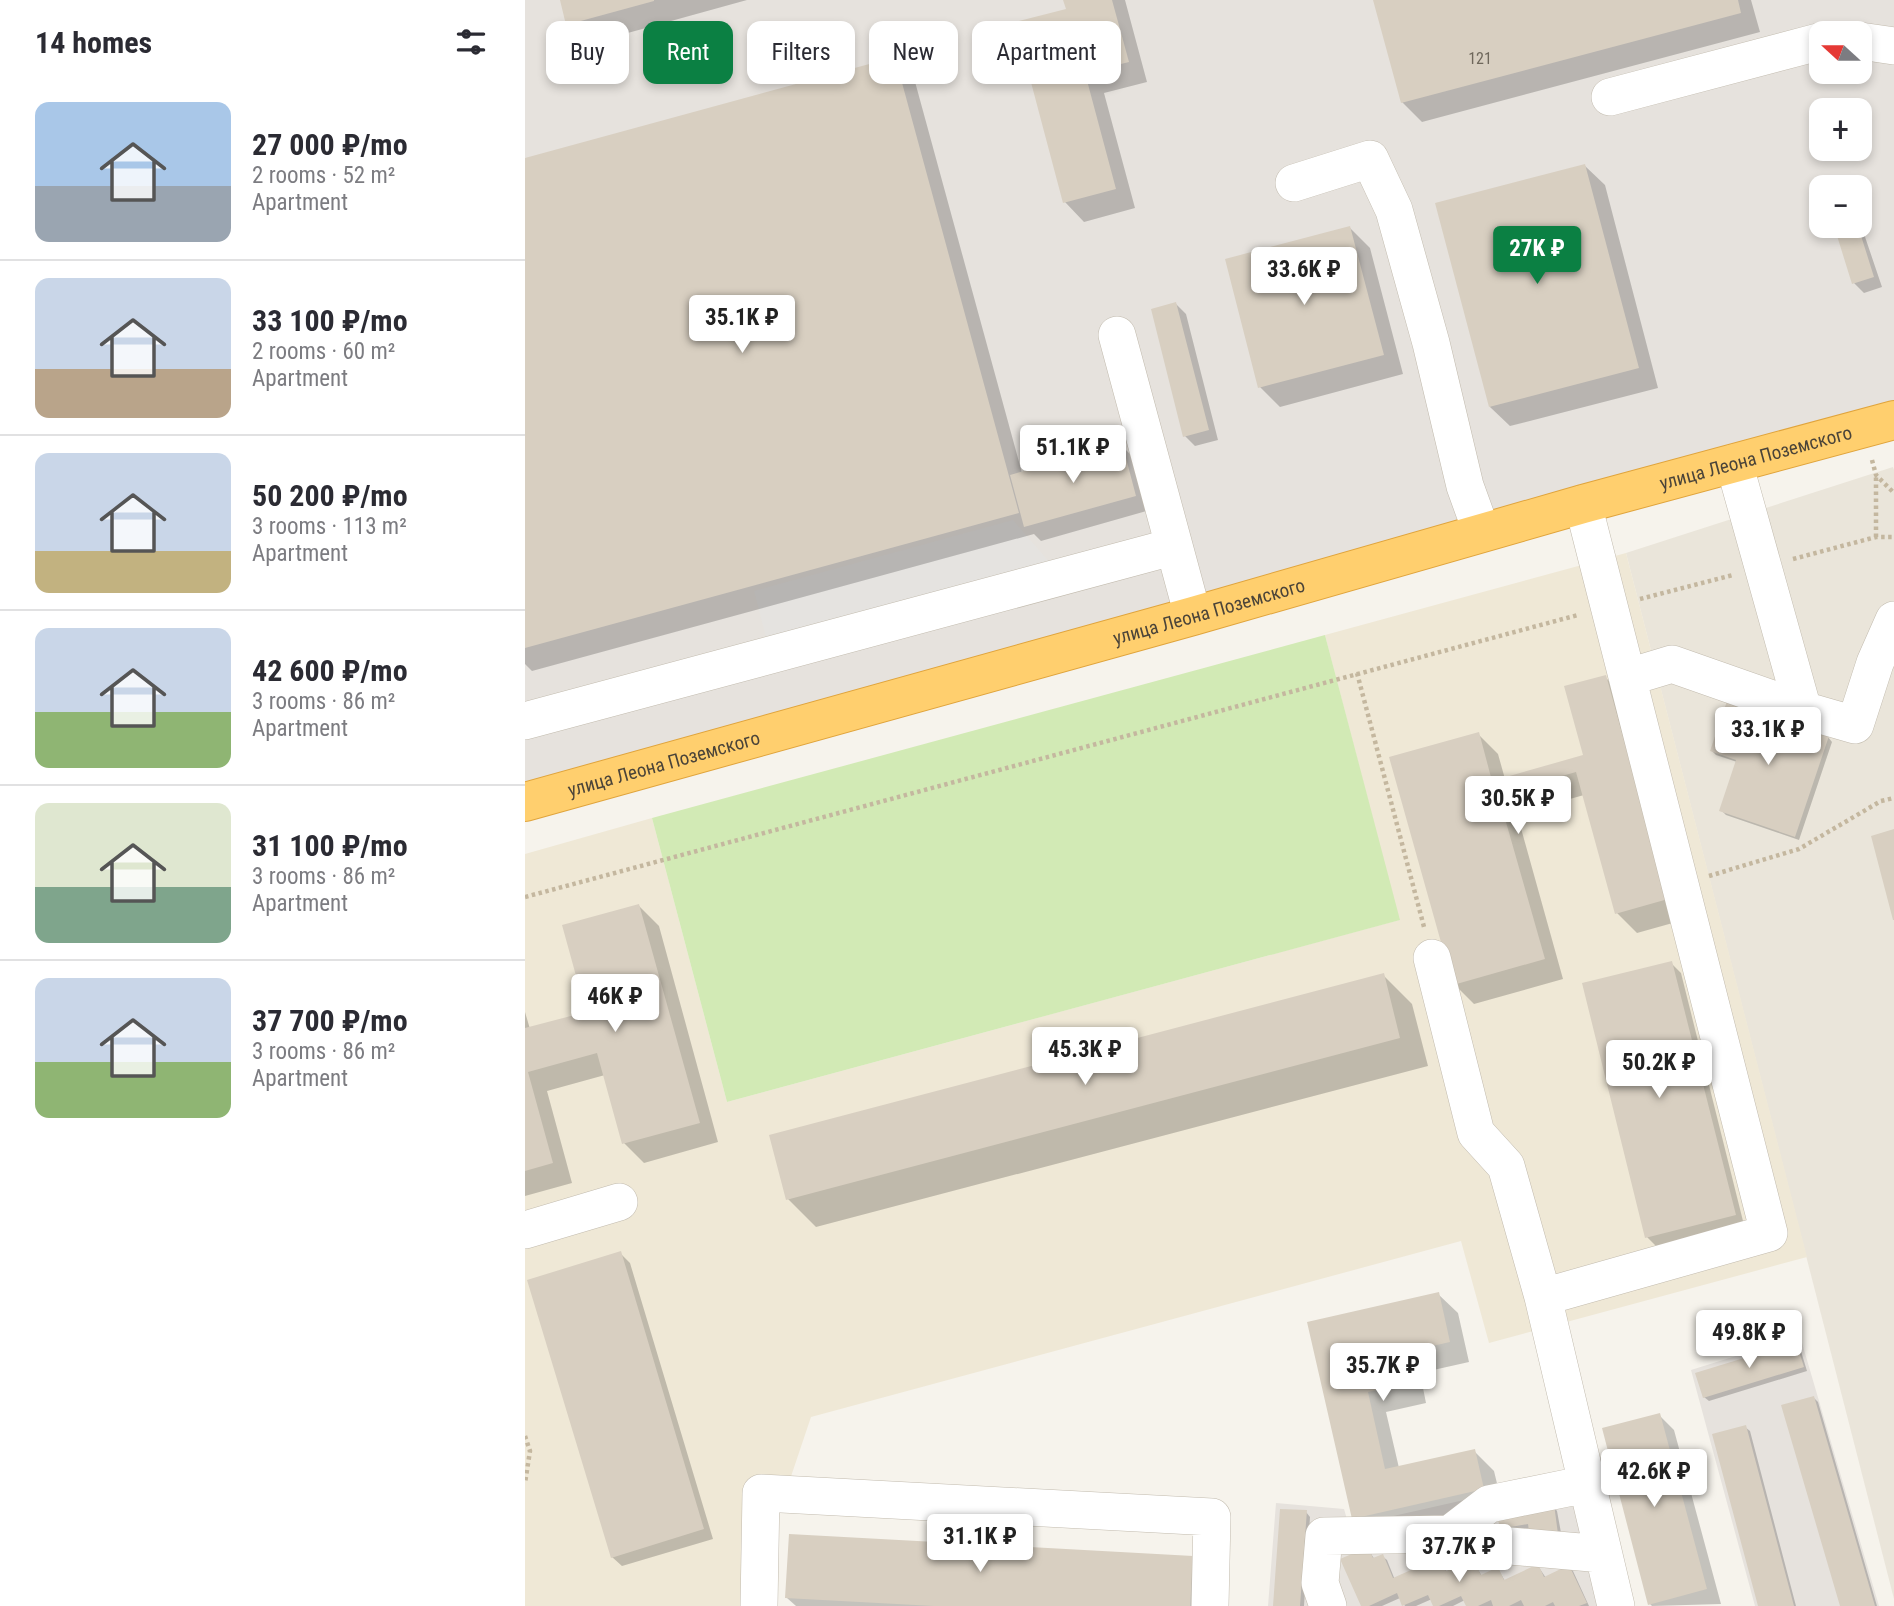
<!DOCTYPE html>
<meta charset="utf-8">
<style>
body{margin:0;font-family:"Roboto Condensed",sans-serif;background:#f7f7f7;color:#2b2b33;height:100vh;display:flex;flex-direction:column;font-size:26px;white-space:nowrap}
*{box-sizing:border-box;margin:0}
p{font-size:23px;color:#7c7c81}
.icon{flex:none;width:38px;height:38px;fill:none;stroke:currentColor;stroke-width:2;stroke-linecap:round;stroke-linejoin:round}
.map{position:relative;flex:1;overflow:hidden}
.sheet{display:flex;flex-direction:column;background:#fff;width:525px}
.sheet>*{flex:none}
.guide{position:absolute;left:21px;top:21px;width:665px;height:63px;display:flex;gap:14px}
.needle{width:46px;rotate:291deg}
.fabs{position:absolute;left:1284px;top:21px;display:grid;gap:14px}
.fabs a{display:grid;place-items:center;width:63px;height:63px;border-radius:14px;background:#fff;box-shadow:0 4px 10px #0003;font-size:35px}
.price{position:absolute;translate:-50% -60px;padding:0 16px;border-radius:7px;background:#fff;color:#222;font-size:23px;line-height:46px;filter:drop-shadow(0 2px 4px #0008)}
.price::after{content:'';position:absolute;left:50%;top:42px;width:21px;height:16px;margin-left:-10px;background:inherit;clip-path:polygon(0 0,100% 0,50% 100%)}
.price.active{background:#0b8043;color:#fff}
ul{padding:0;list-style:none}
li{display:flex;align-items:center;gap:21px;height:175px;padding:0 35px}
li+li{border-top:2px solid #e1e1e2}
li span{display:grid;place-items:center;flex:none;width:196px;height:140px;border-radius:14px;color:#555}
li>.icon{margin-inline-start:auto}
span .icon{width:84px;height:84px;fill:#fffc;stroke-width:1}
li b{font-size:30px}
h2{display:flex;justify-content:space-between;align-items:center;height:84px;padding:0 35px;font-size:30px}
.pill{padding:0 24px;border-radius:14px;background:#fff;box-shadow:0 4px 10px #0003;font-size:24px;line-height:63px}
.pill.active{background:#0b8043;color:#fff}
main{display:flex;flex:1;min-height:0}
.map>svg:first-child{display:block}
</style>
<main>
<section class="sheet">
<h2>14 homes<svg class="icon" aria-label="filters" viewBox="0 0 24 24"><path d="M4 7h16M4 17h16"/><circle cx="9" cy="7" r="2"/><circle cx="15" cy="17" r="2"/></svg></h2>
<ul>
<li><span style="background:linear-gradient(#a9c7e8 60%,#9aa5b1 0)"><svg class="icon" aria-label="home" viewBox="0 0 24 24"><path d="M3 11l9-7 9 7M6 9v11h12V9"/></svg></span><div><b>27 000 ₽/mo</b><p>2 rooms · 52 m²</p><p>Apartment</p></div></li>
<li><span style="background:linear-gradient(#c9d6e8 65%,#b9a48a 0)"><svg class="icon" aria-label="home" viewBox="0 0 24 24"><path d="M3 11l9-7 9 7M6 9v11h12V9"/></svg></span><div><b>33 100 ₽/mo</b><p>2 rooms · 60 m²</p><p>Apartment</p></div></li>
<li><span style="background:linear-gradient(#c9d6e8 70%,#c2b280 0)"><svg class="icon" aria-label="home" viewBox="0 0 24 24"><path d="M3 11l9-7 9 7M6 9v11h12V9"/></svg></span><div><b>50 200 ₽/mo</b><p>3 rooms · 113 m²</p><p>Apartment</p></div></li>
<li><span style="background:linear-gradient(#c9d6e8 60%,#8fb573 0)"><svg class="icon" aria-label="home" viewBox="0 0 24 24"><path d="M3 11l9-7 9 7M6 9v11h12V9"/></svg></span><div><b>42 600 ₽/mo</b><p>3 rooms · 86 m²</p><p>Apartment</p></div></li>
<li><span style="background:linear-gradient(#dfe7d0 60%,#7fa58c 0)"><svg class="icon" aria-label="home" viewBox="0 0 24 24"><path d="M3 11l9-7 9 7M6 9v11h12V9"/></svg></span><div><b>31 100 ₽/mo</b><p>3 rooms · 86 m²</p><p>Apartment</p></div></li>
<li><span style="background:linear-gradient(#c9d6e8 60%,#8fb573 0)"><svg class="icon" aria-label="home" viewBox="0 0 24 24"><path d="M3 11l9-7 9 7M6 9v11h12V9"/></svg></span><div><b>37 700 ₽/mo</b><p>3 rooms · 86 m²</p><p>Apartment</p></div></li>
</ul>
</section>
<div class="map">
<svg width="1369" height="1606" viewBox="0 0 1369 1606">
<rect width="100%" height="100%" fill="#f6f3ec"/>
<path fill="#eae5da" d="M1368,467L1369,470V1599L1101,553Z"/>
<path fill="#e6e2dd" fill-rule="evenodd" d="M0,0H1369V413L0,794ZM1297,33H1335V72H1297ZM1297,110H1335V149H1297ZM1297,187H1335V226H1297Z
M1275,1336L1354,1606H1230L1166,1370Z
M1054,1474L1085,1606H743L751,1503L819,1509L824,1526Z"/>
<path fill="#efe8d6" d="M1101,553L1282,1257L964,1343L936,1241L286,1417L251,1521L248,1606H0V854L127,818L202,1102L874,920L800,635Z"/>
<path fill="#d2eab5" d="M800,635L875,920L202,1102L127,818Z"/>
<path fill="#e5e3e0" d="M488,520L525,563L248,665L229,591Z"/>
<path fill="#0003" d="M36,0H222L63,44L43,24Z
M540,0H600L622,82L579,93L610,208L559,222L540,202L543,10Z
M850,0H1226L1235,32L897,122L877,102Z
M369,59L389,78L497,473L596,445L611,460L625,510L516,541L509,534L7,671L0,664V160Z
M1060,166L1080,185L1133,388L985,426L965,407Z
M1335,222L1357,287L1339,293L1329,283L1311,226H1335Z
M825,228L845,248L878,374L755,407L735,387Z
M651,304L661,314L693,440L670,446L660,436Z
M1080,677L1100,697L1162,919L1112,933L1092,913L1059,795L992,814L1038,979L949,1004L929,984L953,734L973,754L980,779L1060,756Z
M1303,737L1307,742L1274,840L1201,815L1196,810L1212,762L1191,755L1187,751Z
M114,906L134,926L193,1142L119,1163L99,1143L80,1075L22,1091L47,1183L0,1196V1012L5,1029L63,1013Z
M1146,963L1156,973L1219,1225L1132,1247L1122,1237Z
M858,975L887,1004L903,1066L291,1227L263,1199Z
M95,1253L105,1263L188,1539L97,1566L87,1557Z
M913,1294L933,1313L944,1362L895,1373L901,1403L861,1412L874,1468L949,1451L969,1471L978,1508L848,1538L828,1518L784,1323Z
M1270,1344L1275,1348L1282,1371L1184,1401L1179,1397Z
M1289,1398L1293,1402L1352,1606H1316Z
M1134,1415L1149,1430L1196,1604L1127,1606L1125,1604Z
M1220,1427L1225,1431L1271,1606H1235Z
M1028,1506L1032,1511L1037,1538L1005,1528L981,1533L976,1528Z
M781,1512L785,1517L779,1606H750Z
M843,1549L850,1560L857,1556L862,1560L870,1580L914,1559L922,1572L947,1561L957,1576L973,1569L980,1581L1013,1566L1021,1578L1044,1567L1048,1571L1064,1606H942L940,1600L928,1606H910L907,1599L891,1606H880L875,1598L857,1606H838Z
M668,1558L695,1606H271L262,1598Z"/>
<path fill="#d8cfc1" d="M35,0H129V1L41,25Z
M538,0H587L604,62L560,73L591,189L538,203L490,22L541,9Z
M848,0H1213L1216,13L876,103Z
M370,57L494,513L0,648V158Z
M1060,164L1114,368L964,407L910,203Z
M825,226L859,355L733,388L700,259Z
M1309,226H1333L1349,277L1327,284Z
M651,302L684,430L658,437L626,309Z
M597,443L611,496L499,527L485,475Z
M1081,675L1143,899L1090,914L1051,772L973,794L1020,959L928,985L864,757L954,732L967,781L1058,755L1039,686Z
M1202,701L1304,736L1270,837L1194,811L1211,760L1185,751Z
M1369,829V920H1368L1346,836Z
M114,904L175,1123L97,1144L72,1053L3,1072L28,1163L0,1171V1028L61,1012L37,925Z
M1147,961L1211,1215L1120,1238L1057,983Z
M859,973L875,1038L261,1200L244,1135Z
M96,1251L179,1529L86,1558L2,1280Z
M914,1292L925,1342L876,1353L883,1383L843,1392L860,1469L950,1449L959,1489L827,1519L782,1322Z
M1271,1342L1279,1367L1178,1398L1170,1373Z
M1289,1396L1350,1606H1315L1256,1405Z
M1135,1413L1182,1589L1123,1605L1077,1428Z
M1221,1425L1269,1606H1233L1187,1434Z
M1029,1504L1033,1534L1005,1539L1003,1524L975,1529L972,1514Z
M755,1509L782,1510L775,1606H748Z
M264,1534L668,1556L665,1606H409L260,1598Z
M843,1547L848,1558L858,1554L868,1578L915,1557L921,1571L948,1559L956,1575L973,1567L979,1580L1013,1564L1019,1577L1044,1565L1062,1603L1054,1606H1030L1028,1602L1020,1606H999L996,1600L984,1606H968L966,1600L953,1606H941L936,1596L914,1606H908L903,1595L877,1606L872,1593L844,1606H836L815,1559Z"/>
<g fill="none" stroke-linecap="round" stroke-linejoin="round">
<defs>
<path id="minor" d="M1335,41L1369,46
M1085,97L1297,41
M769,183L845,159L869,210L906,343L940,486L957,533
M592,335L668,616
M1209,463L1278,710L1330,725L1350,663L1369,620
M1104,677L1147,664L1278,710
M0,721L647,547
M907,958L951,1133L981,1166L1018,1297L1091,1606
M0,1230L94,1202
M1018,1297L1244,1233L1058,504
M925,1534L964,1504L1062,1484
M234,1606L236,1493L687,1517L685,1606
M803,1606L795,1583L799,1536L925,1534L962,1544L1078,1554"/>
<g id="highway">
<path id="s1" d="M0,802L668,616L1058,504L1369,420"/>
</g>
</defs>
<use href="#minor" stroke="#c2bbae" stroke-width="38"/>
<use href="#highway" stroke="#e0a43c" stroke-width="40"/>
<path stroke="#c4b79f" stroke-width="4.5" stroke-dasharray="3.5 3.5" stroke-linecap="butt" d="M1347,460L1351,475L1369,493
M1351,537V476
M1268,559L1351,537H1369
M1115,599L1208,575
M832,673L899,927
M1184,876L1274,849L1356,801L1369,798
M0,897L1053,615
M0,1436L5,1451L0,1483"/>
<use href="#minor" stroke="#fff" stroke-width="37"/>
<use href="#highway" stroke="#ffcf6e" stroke-width="38"/>
</g>
<g text-anchor="middle" stroke-width="7" stroke-linejoin="round" paint-order="stroke">
<g font-size="16" fill="#6e675b">
<text x="955" y="64">121</text>
</g>
<g font-size="19" fill="#4b4439" stroke="#fff">
<text dy="7" stroke="none"><textPath href="#s1" startOffset="1278">улица Леона Поземского</textPath></text>
<text dy="7" stroke="none"><textPath href="#s1" startOffset="710">улица Леона Поземского</textPath></text>
<text dy="7" stroke="none"><textPath href="#s1" startOffset="144">улица Леона Поземского</textPath></text>
</g>
</g>
</svg>
<div class="fabs">
<a><svg class="needle" viewBox="-14 -14 28 28"><path d="M0-13l5 13h-10z" fill="#e53935"/><path d="M0 13l5-13h-10z" fill="#7c7c81"/></svg></a>
<a>+</a>
<a>−</a>
</div>
<b class="price active" style="left:1012px;top:286px">27K ₽</b>
<b class="price" style="left:779px;top:307px">33.6K ₽</b>
<b class="price" style="left:217px;top:355px">35.1K ₽</b>
<b class="price" style="left:548px;top:485px">51.1K ₽</b>
<b class="price" style="left:1243px;top:767px">33.1K ₽</b>
<b class="price" style="left:993px;top:836px">30.5K ₽</b>
<b class="price" style="left:90px;top:1034px">46K ₽</b>
<b class="price" style="left:560px;top:1087px">45.3K ₽</b>
<b class="price" style="left:1134px;top:1100px">50.2K ₽</b>
<b class="price" style="left:1224px;top:1370px">49.8K ₽</b>
<b class="price" style="left:858px;top:1403px">35.7K ₽</b>
<b class="price" style="left:1129px;top:1509px">42.6K ₽</b>
<b class="price" style="left:455px;top:1574px">31.1K ₽</b>
<b class="price" style="left:934px;top:1584px">37.7K ₽</b>
<div class="guide">
<a class="pill">Buy</a>
<a class="pill active">Rent</a>
<a class="pill">Filters</a>
<a class="pill">New</a>
<a class="pill">Apartment</a>
</div>
</div>
</main>
